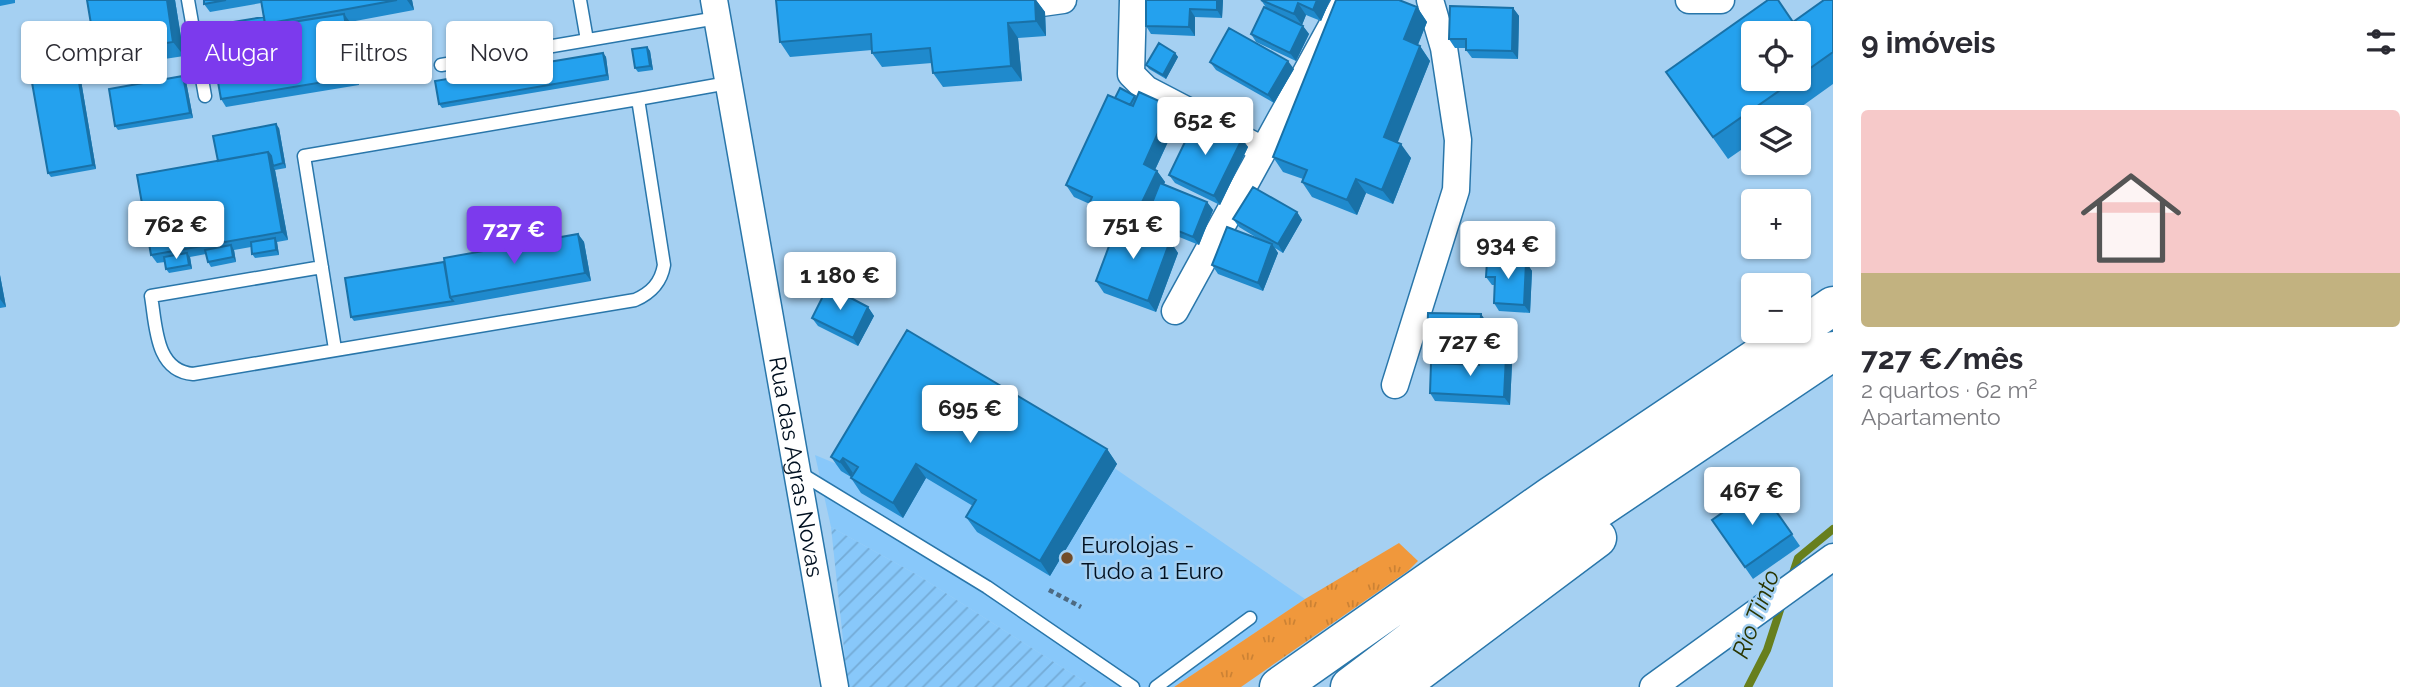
<!DOCTYPE html>
<html lang="pt">
<meta charset="utf-8">
<style>
body{margin:0;font-family:Raleway,sans-serif;background:#f7f7f7;color:#2b2b33;height:100vh;display:flex;flex-direction:column;font-size:26px;white-space:nowrap}
*{box-sizing:border-box;margin:0}
p{font-size:23px;color:#7c7c81}
.icon{flex:none;width:38px;height:38px;fill:none;stroke:currentColor;stroke-width:2;stroke-linecap:round;stroke-linejoin:round}
.map{position:relative;flex:1;overflow:hidden}
.side{display:flex;flex-direction:column;background:#fff;width:595px}
.side>*{flex:none}
.top-card{position:absolute;left:21px;top:21px;width:665px;height:63px;display:flex;gap:14px}
.controls{position:absolute;left:1741px;top:21px;display:grid;gap:14px}
.controls a{display:grid;place-items:center;width:70px;height:70px;border-radius:7px;background:#fff;box-shadow:0 2px 5px #0004;font-size:35px}
.price{position:absolute;translate:-50% -60px;padding:0 16px;border-radius:7px;background:#fff;color:#222;font-size:23px;line-height:46px;filter:drop-shadow(0 2px 4px #0008)}
.price::after{content:'';position:absolute;left:50%;top:42px;width:21px;height:16px;margin-left:-10px;background:inherit;clip-path:polygon(0 0,100% 0,50% 100%)}
.price.on{background:#7c3aed;color:#fff}
ul{padding:0;list-style:none}
li{display:grid;align-content:center;gap:14px;height:371px;padding:0 28px}
li span{display:grid;place-items:center;height:217px;border-radius:7px;color:#555}
li>.icon{margin-inline-start:auto}
span .icon{width:126px;height:126px;fill:#fffc;stroke-width:1}
li b{font-size:30px}
h2{display:flex;justify-content:space-between;align-items:center;height:84px;padding:0 28px;font-size:30px}
.tag{padding:0 24px;border-radius:7px;background:#fff;box-shadow:0 2px 5px #0004;font-size:24px;line-height:63px}
.tag.on{background:#7c3aed;color:#fff}
main{display:flex;flex:1;min-height:0}
.map>svg:first-child{display:block}
</style>
<main>
<div class="map">
<svg width="1833" height="687" viewBox="0 0 1833 687">
<defs>
<pattern id="industrial-furrows" width="10" height="10" patternUnits="userSpaceOnUse" patternTransform="scale(1.75)"><rect width="10" height="10" fill="#88c8fa"/><path d="M-1 1l2-2M0 10L10 0M9 11l2-2" fill="none" stroke="#74abd6"/></pattern>
<pattern id="grass-tufts" width="24" height="20" patternUnits="userSpaceOnUse" patternTransform="scale(1.75)"><rect width="24" height="20" fill="#f0983c"/><path d="M3 7l-1-3M5 7V3M7 7l1-3M15 17l-1-3M17 17v-4M19 17l1-3" fill="none" stroke="#cc8234"/></pattern>
</defs>
<rect width="100%" height="100%" fill="#a5d0f2"/>
<path fill="#88c8fa" d="M928,340L1305,599L1174,687H1093L919,576L831,527L815,455L844,467Z"/>
<path fill="url(#industrial-furrows)" d="M831,527L919,576L1093,687H848Z"/>
<path fill="url(#grass-tufts)" d="M1399,543L1418,561L1408,571L1241,687H1174L1305,599Z"/>
<g fill="none" stroke-linecap="round" stroke-linejoin="round">
<path stroke="#677f1e" stroke-width="8" d="M1791,579L1798,558L1833,529
M1748,687L1767,650L1782,604"/>
<defs>
<path id="lane" d="M188,0L205,96
M580,0L587,40
M441,65L717,18
M638,99L728,83
M322,267L151,296C156,325 155,371 193,374L635,300C651,293 661,283 664,265L638,99L304,156L335,349
M800,473L987,587L1133,687
M1156,687L1250,618"/>
<g id="street">
<path id="s1" d="M714,0L835,687"/>
<path d="M1133,0L1131,74L1146,89L1263,150"/>
<path d="M1689,0H1721"/>
<path d="M1020,6L1063,0"/>
<path d="M1175,311L1346,0"/>
<path d="M1395,385L1456,190L1458,140L1444,48L1430,0"/>
<path d="M1653,687L1833,557"/>
</g>
<path id="highway" d="M1799,329L1833,306
M1279,687L1551,496L1797,331
M1350,687L1485,585L1833,351
M1398,687L1597,538"/>
</defs>
<use href="#lane" stroke="#2976aa" stroke-width="15"/>
<use href="#street" stroke="#2976aa" stroke-width="29"/>
<use href="#highway" stroke="#2976aa" stroke-width="41"/>
<path stroke="#4d6a82" stroke-width="4.5" stroke-dasharray="5 3.5" stroke-linecap="butt" d="M1049,590L1081,607"/>
<use href="#lane" stroke="#fff" stroke-width="12"/>
<use href="#street" stroke="#fff" stroke-width="26"/>
<use href="#highway" stroke="#fff" stroke-width="38"/>
</g>
<path fill="#1f8acd" fill-rule="evenodd" d="M0,0H15V3L0,6Z
M175,0L184,56L106,68L96,54Z
M204,0H412L414,10L350,22L359,85L226,107L221,99L264,17L261,3L210,12L204,4Z
M776,0H1036L1045,12L1046,36L1018,38L1022,81L943,87L933,73L932,63L882,67L872,53V50L790,57L780,42Z
M1146,0H1223L1222,18L1195,17V36L1151,34L1146,26Z
M1261,0H1330L1321,21L1306,15L1302,25L1309,34L1296,61L1256,42L1251,34L1267,9Z
M1833,0V84L1787,117H1754V141L1728,159L1666,72L1793,22ZM1799,33V79H1754Z
M1417,7L1427,22L1418,45L1420,46L1430,61L1397,142L1411,158L1393,204L1366,193L1357,215L1312,197L1302,182L1303,179L1283,172L1273,157Z
M1513,8L1519,16L1518,59L1472,58L1466,50V48H1455L1449,39Z
M71,35L74,39L96,169L51,177L48,173Z
M647,47L650,51L653,70L638,72L635,68Z
M603,53L606,57L609,80L442,108L439,104Z
M1175,53L1178,57L1166,79L1149,69L1146,65Z
M1210,62L1294,69L1274,103L1216,70Z
M183,76L186,81L193,118L118,130L115,126Z
M1135,96L1136,98L1179,118L1155,170L1157,171L1165,182L1164,184L1207,202L1213,210L1199,245L1152,226L1148,220L1142,231L1170,241L1178,253L1156,312L1104,293L1096,281L1118,223L1098,214L1092,205L1074,197L1066,185L1115,98Z
M279,128L286,168L275,170L288,240L277,242L279,255L255,258L252,254L251,247L234,250L236,262L211,267L208,262L206,254L190,257L192,269L169,273L166,269L165,262L157,263L151,255L218,161Z
M1242,139L1248,147L1220,205L1175,183L1169,175Z
M1297,212L1302,220L1283,253L1275,248L1278,253L1263,291L1218,274L1212,265L1262,241L1239,227L1233,219Z
M578,234L584,242L591,281L456,305L354,321L351,317L444,262Z
M1526,262L1532,271L1530,313L1499,311L1494,303V285H1492L1486,277Z
M0,275L6,307L0,308Z
M868,307L874,316L858,346L818,326L812,318Z
M1481,314L1487,323L1486,354L1432,352L1427,343Z
M1506,356L1512,364L1510,405L1435,401L1430,393L1479,365Z
M1107,449L1117,464L1050,576L977,532L966,517L973,506L926,478L903,518L861,493L851,478L854,473H853L851,477L841,471L831,457Z
M1759,487L1800,546L1753,579L1712,520Z"/>
<path fill="#1971a7" d="M167,0H175L184,56L173,42Z
M407,0H412L414,10Z
M1035,0H1036L1045,12L1046,36L1036,21Z
M1217,0H1223L1222,18L1217,10Z
M1317,0H1330L1321,21L1313,10Z
M1298,3L1306,15L1302,25L1294,14Z
M1417,7L1427,22L1414,54L1404,39Z
M1513,8L1519,16L1518,59L1512,51Z
M1190,9L1195,17V36L1189,27Z
M344,14L350,22L359,85L354,77Z
M1008,23L1018,38L1022,81L1011,66Z
M1303,26L1309,34L1296,61L1290,53Z
M71,35L74,39L96,169L93,165Z
M1420,46L1430,61L1394,152L1384,137Z
M647,47L650,51L653,70L650,66Z
M603,53L606,57L609,80L607,75Z
M1175,53L1178,57L1166,79L1163,75Z
M1288,61L1294,69L1274,103L1268,95Z
M183,76L186,81L193,118L190,113Z
M1170,106L1179,118L1152,176L1144,164Z
M276,124L279,128L286,168L283,163Z
M1242,139L1248,147L1220,205L1214,196Z
M1401,144L1411,158L1393,204L1382,190Z
M268,152L274,160L273,166L275,170L288,240L282,232Z
M1157,171L1165,182L1148,219L1146,218L1148,220L1142,233L1133,221Z
M1356,179L1366,193L1357,215L1347,200Z
M1207,202L1213,210L1199,245L1193,237Z
M1297,212L1302,220L1283,253L1278,244Z
M578,234L584,242L591,281L585,273Z
M275,238L277,242L279,255L276,250Z
M1170,241L1178,253L1156,312L1148,301Z
M1272,244L1278,253L1263,291L1258,283Z
M231,245L234,250L236,262L233,257Z
M187,253L190,257L192,269L189,265Z
M1526,262L1532,271L1530,313L1524,305Z
M0,275L6,307L0,299Z
M868,307L874,316L858,346L853,338Z
M1481,314L1487,323L1486,354L1480,346Z
M1506,356L1512,364L1510,405L1504,397Z
M1107,449L1117,464L1050,576L1040,561Z
M843,458L853,473L851,477L840,462Z
M916,464L926,478L903,518L893,503Z"/>
<path fill="#24a1ee" stroke="#1971a7" stroke-width="2" d="M87,0H167L173,42L96,54Z
M204,0H226L204,4Z
M261,0H397L265,24Z
M776,0H1035L1036,21L1008,23L1011,66L933,73L930,48L872,53L871,34L780,42Z
M1146,0H1217V10L1190,9L1189,27L1146,26Z
M1261,0H1317L1313,10L1298,3L1294,14Z
M1336,0H1399L1417,7L1404,39L1420,46L1384,137L1401,144L1382,190L1356,179L1347,200L1302,182L1307,170L1273,157Z
M1768,0H1778L1793,22L1824,0H1833V52L1799,76V33H1754V79H1796L1713,137L1666,72Z
M1450,6L1513,8L1512,51L1466,50V39H1449Z
M1264,7L1303,26L1290,53L1251,34Z
M344,14L354,77L221,99L208,26L264,17L265,24H267V26Z
M1229,28L1288,61L1268,95L1210,62Z
M71,35L93,165L48,173L25,43Z
M1159,43L1175,53L1163,75L1146,65Z
M647,47L650,66L635,68L632,49Z
M603,53L607,75L439,104L435,81Z
M183,76L190,113L115,126L109,89Z
M1120,88L1135,96L1130,105L1115,98Z
M1139,92L1170,106L1144,164L1157,171L1133,221L1090,202L1092,197L1066,185L1108,95L1133,106Z
M1197,117L1242,139L1214,196L1169,175Z
M276,124L283,163L273,166L271,156L268,152L218,161L213,136Z
M268,152L282,232L151,255L137,175Z
M1160,183L1207,202L1193,237L1146,218Z
M1253,187L1297,212L1278,244L1233,219Z
M1118,222L1170,241L1148,301L1096,281Z
M1227,227L1272,244L1258,283L1212,265Z
M578,234L585,273L450,297L444,258Z
M275,238L276,250L252,254L251,242Z
M231,245L233,257L208,262L205,250Z
M187,253L189,265L166,269L164,257Z
M1487,261L1526,262L1524,305L1494,303L1495,277H1486Z
M444,262L450,297L453,301L351,317L345,278Z
M828,286L868,307L853,338L812,318Z
M1428,313L1481,314L1480,346L1427,343Z
M907,330L1107,449L1040,561L966,517L976,500L916,464L893,503L851,478L858,467L843,458L840,462L831,457Z
M1479,355L1506,356L1504,397L1430,393L1431,363L1479,365Z
M1759,487L1792,534L1745,567L1712,520Z"/>
<circle fill="#724c28" stroke="#a5d0f2" stroke-width="2.5" cx="1067" cy="558" r="7"/>
<g text-anchor="middle" stroke-width="5" stroke-linejoin="round" paint-order="stroke">
<g font-size="23" fill="#001020" stroke="#a5d0f2">
<text dy="8" stroke="none"><textPath href="#s1" startOffset="474">Rua das Agras Novas</textPath></text>
</g>
<g font-size="23" fill="#001020" stroke="#a5d0f2" text-anchor="start">
<text x="1081" y="553">Eurolojas -<tspan x="1081" dy="26">Tudo a 1 Euro</tspan></text>
</g>
<g font-size="24" font-style="italic" fill="#293501" stroke="#a5d0f2">
<text transform="translate(1756 614) rotate(-69)" y="8">Rio Tinto</text>
</g>
</g>
</svg>
<div class="controls">
<a><svg class="icon" aria-label="locate" viewBox="0 0 24 24"><circle cx="12" cy="12" r="6"/><path d="M12 2v4M12 18v4M2 12h4M18 12h4"/></svg></a>
<a><svg class="icon" aria-label="layers" viewBox="0 0 24 24"><path d="M12 4l9 5-9 5-9-5zM3 14l9 5 9-5"/></svg></a>
<a>+</a>
<a>−</a>
</div>
<b class="price" style="left:1205px;top:157px">652 €</b>
<b class="price" style="left:176px;top:261px">762 €</b>
<b class="price" style="left:1133px;top:261px">751 €</b>
<b class="price on" style="left:514px;top:266px">727 €</b>
<b class="price" style="left:1508px;top:281px">934 €</b>
<b class="price" style="left:840px;top:312px">1 180 €</b>
<b class="price" style="left:1470px;top:378px">727 €</b>
<b class="price" style="left:970px;top:445px">695 €</b>
<b class="price" style="left:1752px;top:527px">467 €</b>
<div class="top-card">
<a class="tag">Comprar</a>
<a class="tag on">Alugar</a>
<a class="tag">Filtros</a>
<a class="tag">Novo</a>
</div>
</div>
<section class="side">
<h2>9 imóveis<svg class="icon" aria-label="filters" viewBox="0 0 24 24"><path d="M4 7h16M4 17h16"/><circle cx="9" cy="7" r="2"/><circle cx="15" cy="17" r="2"/></svg></h2>
<ul>
<li><span style="background:linear-gradient(#f6c9c9 75%,#c2b280 0)"><svg class="icon" aria-label="home" viewBox="0 0 24 24"><path d="M3 11l9-7 9 7M6 9v11h12V9"/></svg></span><div><b>727 €/mês</b><p>2 quartos · 62 m²</p><p>Apartamento</p></div></li>
</ul>
</section>
</main>
